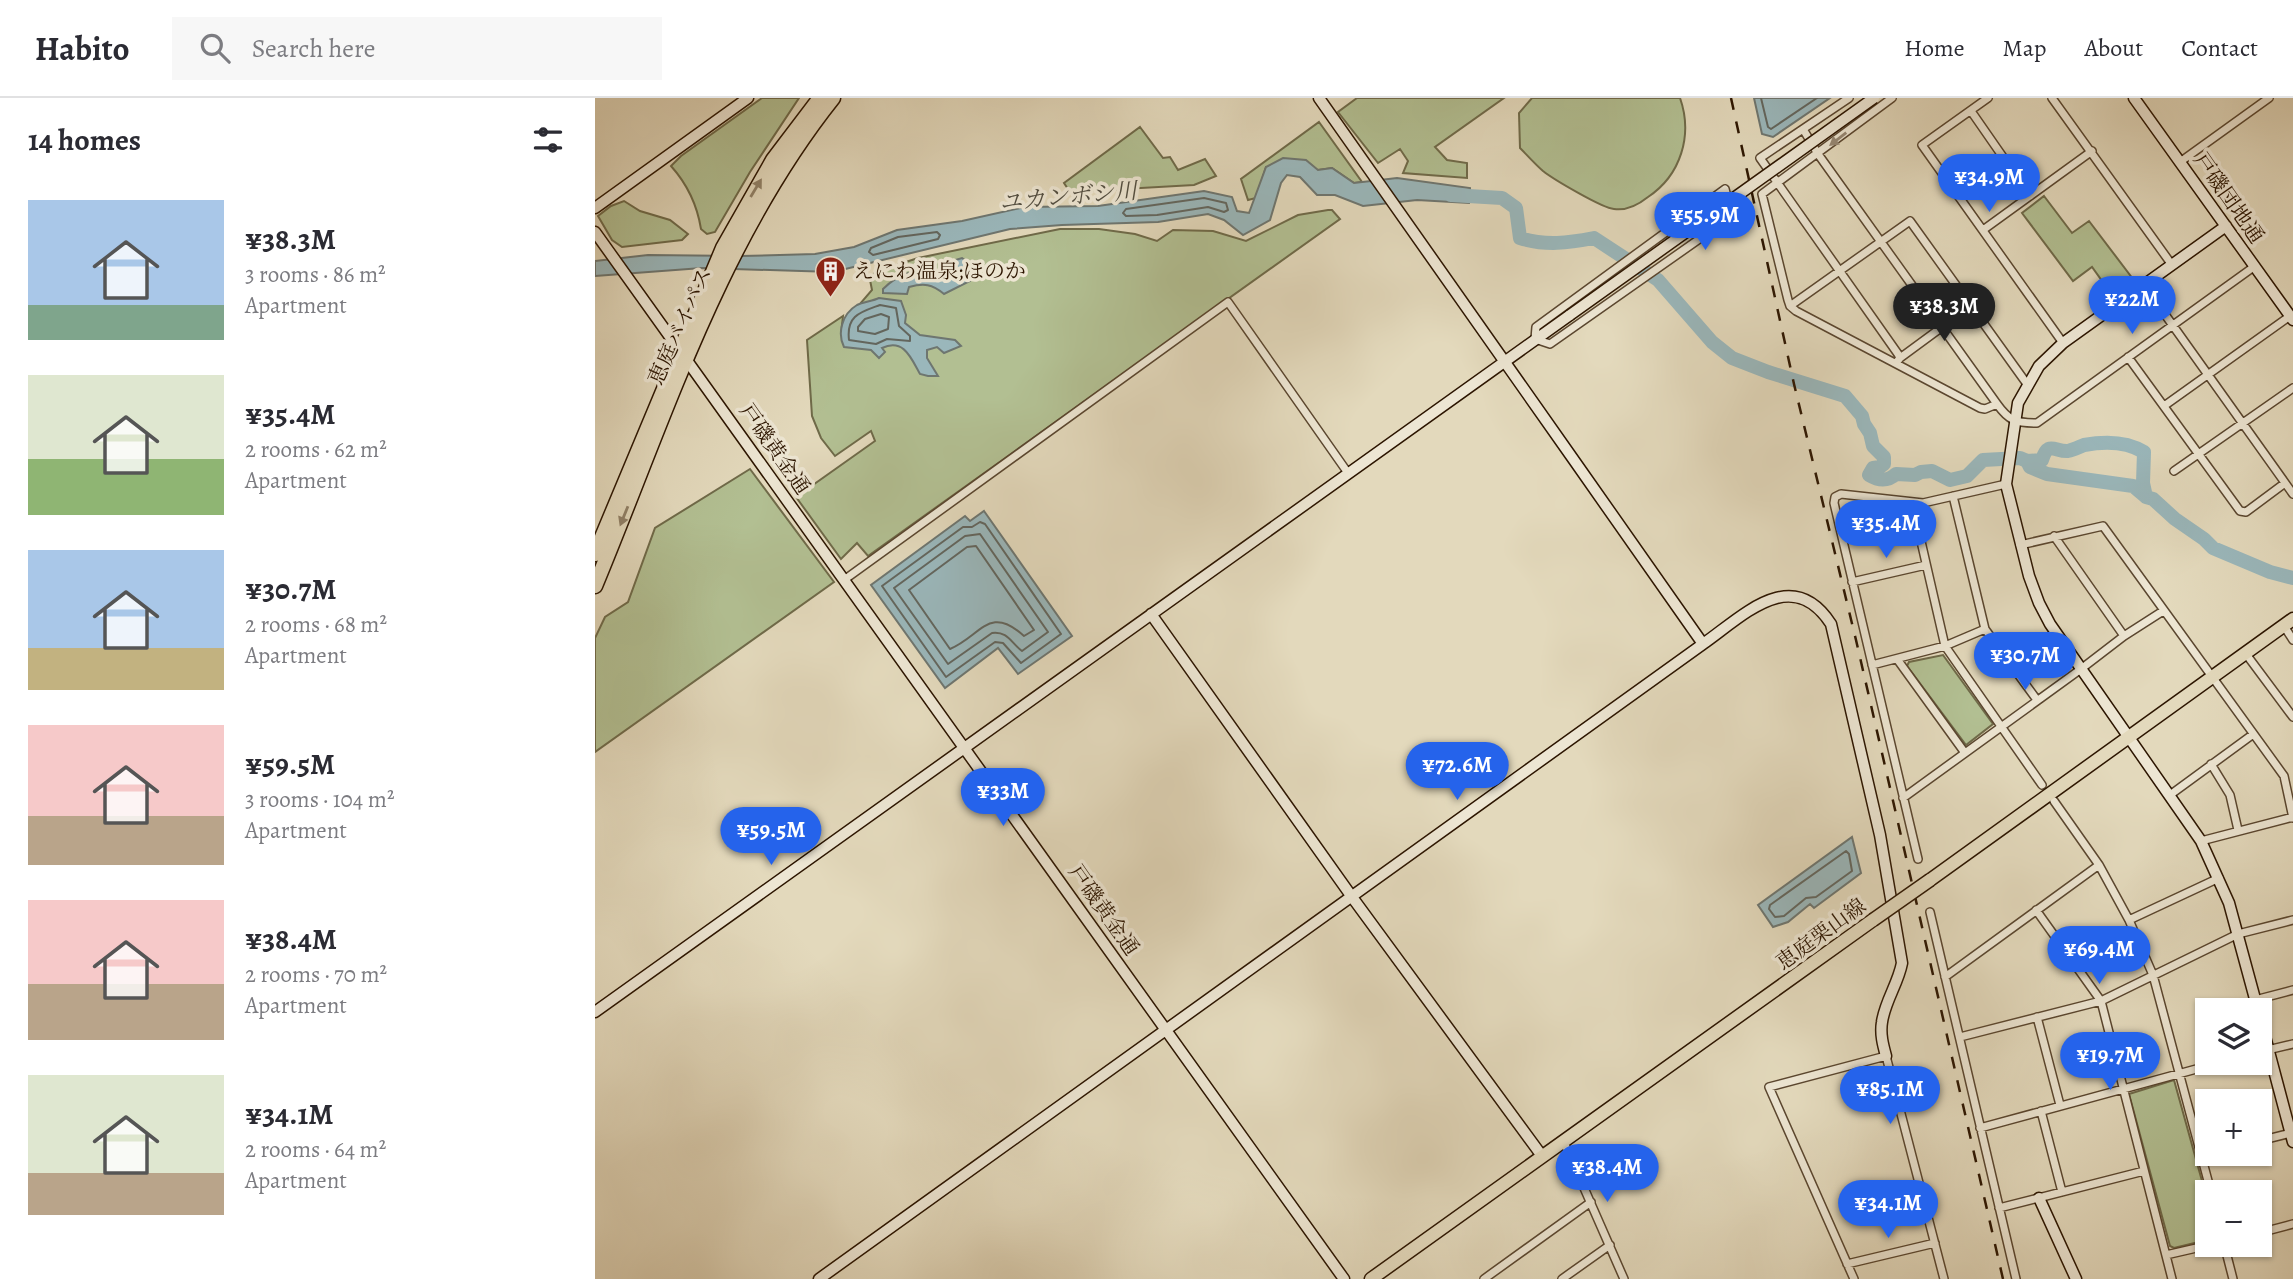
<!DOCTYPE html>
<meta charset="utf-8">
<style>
body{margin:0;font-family:Alegreya,"Noto Serif JP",serif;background:#f7f7f7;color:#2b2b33;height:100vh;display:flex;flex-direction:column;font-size:26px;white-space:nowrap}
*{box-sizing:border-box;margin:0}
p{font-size:23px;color:#7c7c81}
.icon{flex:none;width:38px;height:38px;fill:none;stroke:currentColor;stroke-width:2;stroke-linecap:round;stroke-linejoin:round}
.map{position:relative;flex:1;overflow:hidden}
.panel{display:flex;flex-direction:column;background:#fff;width:595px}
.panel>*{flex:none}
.fabs{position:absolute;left:1600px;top:900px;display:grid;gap:14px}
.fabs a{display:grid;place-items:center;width:77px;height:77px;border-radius:0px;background:#fff;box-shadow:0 2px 5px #0004;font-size:35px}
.price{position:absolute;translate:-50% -60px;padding:0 16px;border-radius:24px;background:#2563eb;color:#fff;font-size:23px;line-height:46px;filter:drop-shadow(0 2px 4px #0008)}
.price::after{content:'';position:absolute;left:50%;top:42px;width:21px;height:16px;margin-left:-10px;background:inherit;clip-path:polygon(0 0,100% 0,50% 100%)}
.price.on{background:#222;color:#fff}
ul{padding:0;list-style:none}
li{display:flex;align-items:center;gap:21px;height:175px;padding:0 28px}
li span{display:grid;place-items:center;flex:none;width:196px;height:140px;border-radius:0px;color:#555}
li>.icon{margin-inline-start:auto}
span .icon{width:84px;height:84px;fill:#fffc;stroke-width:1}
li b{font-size:30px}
h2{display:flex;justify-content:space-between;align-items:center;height:84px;padding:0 28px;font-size:30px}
header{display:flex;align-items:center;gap:42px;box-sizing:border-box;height:98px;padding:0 35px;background:#fff;border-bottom:2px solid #e1e1e2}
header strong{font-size:33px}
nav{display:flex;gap:38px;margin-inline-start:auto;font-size:24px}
.search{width:490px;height:63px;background:#f7f7f7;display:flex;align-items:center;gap:18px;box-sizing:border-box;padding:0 24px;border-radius:0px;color:#7c7c81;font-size:26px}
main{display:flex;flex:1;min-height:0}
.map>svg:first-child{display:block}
</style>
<header>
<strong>Habito</strong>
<div class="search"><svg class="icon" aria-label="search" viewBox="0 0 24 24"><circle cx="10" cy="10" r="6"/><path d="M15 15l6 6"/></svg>Search here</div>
<nav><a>Home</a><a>Map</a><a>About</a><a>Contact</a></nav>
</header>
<main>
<section class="panel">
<h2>14 homes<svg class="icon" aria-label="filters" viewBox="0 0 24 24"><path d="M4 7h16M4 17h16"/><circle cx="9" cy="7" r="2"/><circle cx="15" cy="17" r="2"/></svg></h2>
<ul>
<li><span style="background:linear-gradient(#a9c7e8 75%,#7fa58c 0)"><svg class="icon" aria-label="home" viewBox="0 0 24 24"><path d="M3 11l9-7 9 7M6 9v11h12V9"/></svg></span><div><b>¥38.3M</b><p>3 rooms · 86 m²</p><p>Apartment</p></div></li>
<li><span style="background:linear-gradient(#dfe7d0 60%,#8fb573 0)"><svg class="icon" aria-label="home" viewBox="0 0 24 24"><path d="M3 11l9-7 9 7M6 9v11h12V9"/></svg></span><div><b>¥35.4M</b><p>2 rooms · 62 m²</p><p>Apartment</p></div></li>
<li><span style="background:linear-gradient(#a9c7e8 70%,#c2b280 0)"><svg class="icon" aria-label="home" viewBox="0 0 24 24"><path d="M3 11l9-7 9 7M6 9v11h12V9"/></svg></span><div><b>¥30.7M</b><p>2 rooms · 68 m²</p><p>Apartment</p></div></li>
<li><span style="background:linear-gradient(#f6c9c9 65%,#b9a48a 0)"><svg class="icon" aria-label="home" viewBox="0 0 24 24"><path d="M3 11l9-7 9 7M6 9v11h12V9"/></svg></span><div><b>¥59.5M</b><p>3 rooms · 104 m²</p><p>Apartment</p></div></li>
<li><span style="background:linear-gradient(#f6c9c9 60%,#b9a48a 0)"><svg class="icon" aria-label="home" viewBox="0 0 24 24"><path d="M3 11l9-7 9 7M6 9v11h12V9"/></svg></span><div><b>¥38.4M</b><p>2 rooms · 70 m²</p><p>Apartment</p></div></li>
<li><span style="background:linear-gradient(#dfe7d0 70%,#b9a48a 0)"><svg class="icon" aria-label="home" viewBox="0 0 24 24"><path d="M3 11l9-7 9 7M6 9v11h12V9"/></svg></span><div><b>¥34.1M</b><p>2 rooms · 64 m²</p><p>Apartment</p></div></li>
</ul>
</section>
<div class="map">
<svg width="1698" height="1181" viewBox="0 0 1698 1181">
<rect width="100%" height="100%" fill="#e3d9bc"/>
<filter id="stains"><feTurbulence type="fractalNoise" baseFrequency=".00286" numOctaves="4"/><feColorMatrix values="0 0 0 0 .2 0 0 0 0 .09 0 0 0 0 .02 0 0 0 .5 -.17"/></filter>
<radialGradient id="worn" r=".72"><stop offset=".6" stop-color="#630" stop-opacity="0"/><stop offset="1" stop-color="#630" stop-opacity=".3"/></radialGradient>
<path fill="#b2bf92" stroke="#6f6a49" stroke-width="2" d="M167,0H204L155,74L120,134L112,136L106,131C102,106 93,87 76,68L86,58Z
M762,0H909L840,49L852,62L872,65V80L808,75L813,63L805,51L783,65L743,14Z
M937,0H1085C1098,37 1086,77 1053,99C1043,107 1032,113 1019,111C1007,110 958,81 948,73C940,66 933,58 925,50L924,15Z
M724,24L767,84L759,85L737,70L723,72L671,69L661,100L653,102L646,81Z
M545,29L568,60L575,59L583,72L610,61L621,78L599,87L475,94L469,85Z
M1449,98L1477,135L1494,123L1541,185L1520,201L1497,169L1478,183L1427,115Z
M29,103L45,113L75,122L93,136L87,142L27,149L17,142L3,118L16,108Z
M733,112H737L745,121L273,458L262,445L246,461L201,399L280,343L276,333L240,358L226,340L217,318L212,242L248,218L247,227L277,192L275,182L280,174L323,160L465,131H504L540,136L562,143L578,132L618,133L651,143L703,117Z
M155,371L239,484L0,654V540L10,519L33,504L60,430Z
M1348,557L1398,626L1371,647L1312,568L1314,564Z
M1579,982L1612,1101V1142L1579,1150L1575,1148L1534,996Z"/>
<path fill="#9ab7bb" stroke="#6e7670" stroke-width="2" d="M1159,0H1235L1178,39L1167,36Z
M688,60L711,62L723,72L737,70L759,85L802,80L875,90L874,105L822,102L768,108L740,97H722L705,79L692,77L686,85L675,122L648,137L629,122L613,116L563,124L467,127L415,131L238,174L107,170L0,178V163L53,157L146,158L220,156L259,149L302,132L367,123L430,109L503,108L609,93L637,99L642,113L654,115L671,69Z
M367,160L374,165L375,183L349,196C337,186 329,185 314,189L312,196L288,195V191C304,175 320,171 343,173L350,181L357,178L355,171L357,163Z
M284,200L306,203L311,217L310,225L325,237L360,242L366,248L349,255L342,249L332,252V260L343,278H333L325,276C316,260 309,240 287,250L290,254L284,260L276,252L249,249C242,235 247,216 262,207C268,204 278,203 284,200Z
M389,413L477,538L423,576L403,550L350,590L276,487L370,418L375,423Z
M1257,739L1266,775L1219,810L1215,806L1193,824L1178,829L1163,807Z"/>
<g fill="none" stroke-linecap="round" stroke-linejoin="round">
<path stroke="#63665e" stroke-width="2" d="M1166,0L1173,29L1176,31L1222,0
M609,100L631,105L633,112L629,114L613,109L562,117L531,118L528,115L531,111Z
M342,134L345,137L343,141L278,157L274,154L276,150L303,139Z
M285,207L301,210L304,228L315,238V243L292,241L281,246L254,242C251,217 266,214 285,207Z
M286,216L294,219L293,231L280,236L263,233V229L270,221Z
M385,424L390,426L466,536L426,565L408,545L400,544L351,579L287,488L368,429H377Z
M385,436L453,534L427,553C416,545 413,533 397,535L353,566L299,490L370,438Z
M381,448L439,532L429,538C394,506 386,538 355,551L314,492L372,449Z
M1251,753L1254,756L1257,773L1221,799L1211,800L1189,818L1180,819L1174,811L1175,807Z"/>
<path stroke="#9ab7bb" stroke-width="14" d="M856,97L907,100L921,110L925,140C951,148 973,145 999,140L1063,182L1117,244L1137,260L1173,274L1250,298L1267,318L1269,326L1275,335L1278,348L1289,359V366L1285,369L1278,370L1274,377C1284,383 1292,384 1301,376L1320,377L1326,374L1337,373L1355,382L1372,378L1388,362L1425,360L1432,363L1447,362C1453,342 1460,354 1473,353C1478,352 1484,349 1489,347C1510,343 1531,343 1549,354L1548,385L1551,399L1558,401L1580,421L1609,441L1618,450L1675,474L1698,480
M1432,363L1435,369L1452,376L1538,388L1551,399"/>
<defs>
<path id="street" d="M1254,0L1165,60L1303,256L1305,260L1301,265
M1297,0L1167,96L1193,202L1195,208L1201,213L1385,310L1390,311L1402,306
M1393,0L1327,47L1468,245
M1457,0L1577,167
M1376,13L1435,98
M1208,31L1223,56L1402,306C1414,323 1421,325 1442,325L1660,168
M1585,64L1674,0
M1130,91L1137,118L955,246L940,241L941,229Z
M1388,132L1497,53
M1549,187L1698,396
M1195,208L1315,123L1432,286
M1533,259L1645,413L1651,414L1690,385
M1305,260L1377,207
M1569,308L1695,218
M1579,373L1698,290
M1358,398L1390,531L1442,602
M1317,404L1350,548L1447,687
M1459,438L1529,538
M1425,447L1508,428L1689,678L1698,720
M249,482L633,204L753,375
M1257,484L1331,467
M1689,528L1698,542
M1651,556L1698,619
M1302,561L1370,655
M1277,567L1350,548L1390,531
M1616,666L1635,697L1643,732
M1575,697L1657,637
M1308,700L1486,571L1529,538L1568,513
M1459,703L1504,767L1534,822L1558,877L1616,1094
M1606,743L1698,719
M1323,761L1239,405L1240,399L1246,396L1328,405L1411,386
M1441,812L1506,903L1577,1181
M1335,814L1421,1181
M1534,822L1624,780
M1350,879L1504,767
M1660,902L1698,892
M1442,919L1465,1007
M1365,939L1506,903L1643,836L1698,822
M1664,954L1698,946
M1446,1013L1467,1094
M1385,1030L1627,964
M968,1042L1029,1181
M1664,1043L1696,1035
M1607,1058L1619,1055
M1404,1110L1549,1073
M1664,1135L1698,1126
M1629,1146L1638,1181
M1571,1157L1619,1146
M1252,1166L1340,1145
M889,1181L996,1104
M967,1181L1015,1147
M1259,1181L1174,989L1291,958L1349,1181"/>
<path id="secondary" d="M1539,0L1698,222
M0,110L153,0
M1631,128L1468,245L1444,268L1423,305L1411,386L1434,478L1444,505L1455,526L1606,743L1634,805L1663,912
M0,134L749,1181
M556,516L757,799L947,1058
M1108,546C1148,518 1197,466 1236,526L1285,737L1307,865C1303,886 1290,903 1287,924C1285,936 1288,947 1291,958
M0,914L975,217
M1664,916L1698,1044
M1444,1100L1481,1181
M224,1181L1108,546C980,364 853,182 724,0"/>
<path id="primary" d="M1335,782L1698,521
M776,1181L1278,822"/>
<path id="highway" d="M0,456L128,150L178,62L225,0
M0,488C69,322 124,143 238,0"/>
</defs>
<use href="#street" stroke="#5a462f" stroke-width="10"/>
<use href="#secondary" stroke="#2c1500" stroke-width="13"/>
<use href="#primary" stroke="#2c1500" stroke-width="15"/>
<use href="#highway" stroke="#2c1500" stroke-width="17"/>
<use href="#street" stroke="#ede6d3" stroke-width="7"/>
<use href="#secondary" stroke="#ede6d3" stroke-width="10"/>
<use href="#primary" stroke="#e3d9bc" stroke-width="12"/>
<use href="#highway" stroke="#e3d9bc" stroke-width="14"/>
<path stroke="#2c1500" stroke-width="2.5" stroke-dasharray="12 12" stroke-linecap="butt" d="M1136,0L1199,286L1261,542L1408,1181"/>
<defs>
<path id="secondary-bridge" d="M975,217L1279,0"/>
<path id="primary-bridge" d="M1278,822L1335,782"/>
</defs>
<use href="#secondary-bridge" stroke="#2c1500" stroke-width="13" stroke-linecap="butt"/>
<use href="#primary-bridge" stroke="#2c1500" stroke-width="15" stroke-linecap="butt"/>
<use href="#secondary-bridge" stroke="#ede6d3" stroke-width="10"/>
<use href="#primary-bridge" stroke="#e3d9bc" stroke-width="12"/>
</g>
<defs><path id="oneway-solid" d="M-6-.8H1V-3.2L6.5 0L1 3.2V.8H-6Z" transform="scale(1.75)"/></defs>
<use fill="#968874" href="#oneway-solid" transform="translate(1243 41) rotate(142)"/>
<g fill="#918167">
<use href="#oneway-solid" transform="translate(161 90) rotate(-59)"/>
<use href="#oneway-solid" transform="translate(29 418) rotate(112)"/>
</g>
<defs>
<symbol id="building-pin" viewBox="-11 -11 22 30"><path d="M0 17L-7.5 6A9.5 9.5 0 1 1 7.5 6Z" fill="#8f2418" stroke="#ede6d3"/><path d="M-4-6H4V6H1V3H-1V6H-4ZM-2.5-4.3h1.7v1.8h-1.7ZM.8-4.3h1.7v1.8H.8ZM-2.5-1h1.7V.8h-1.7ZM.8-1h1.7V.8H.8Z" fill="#fff"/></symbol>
</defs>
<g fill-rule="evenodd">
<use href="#building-pin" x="218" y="156" width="35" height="47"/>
</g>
<g text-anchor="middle" stroke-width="7" stroke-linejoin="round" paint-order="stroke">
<g font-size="21" fill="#2c1500" stroke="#ede6d3">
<text transform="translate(1634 100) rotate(55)" y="7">戸磯団地通</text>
<text transform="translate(85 228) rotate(-66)" y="7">恵庭バイパス</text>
<text transform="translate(180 351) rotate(55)" y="7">戸磯黄金通</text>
<text transform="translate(509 812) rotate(55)" y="7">戸磯黄金通</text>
<text transform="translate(1226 836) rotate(-36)" y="7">恵庭栗山線</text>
</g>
<g font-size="21" fill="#2c1500" stroke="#ede6d3" text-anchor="start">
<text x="258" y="180">えにわ温泉;ほのか</text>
</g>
<g font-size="23" font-style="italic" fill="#524e41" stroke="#ede6d3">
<text transform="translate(473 98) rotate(-5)" y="8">ユカンボシ川</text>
</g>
</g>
<rect width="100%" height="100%" filter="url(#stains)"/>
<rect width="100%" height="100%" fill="url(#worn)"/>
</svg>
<div class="fabs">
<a><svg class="icon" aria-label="layers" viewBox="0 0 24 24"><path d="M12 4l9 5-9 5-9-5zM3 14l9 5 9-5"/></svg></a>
<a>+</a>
<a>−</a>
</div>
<b class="price" style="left:1394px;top:116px">¥34.9M</b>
<b class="price" style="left:1110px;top:154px">¥55.9M</b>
<b class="price" style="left:1537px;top:238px">¥22M</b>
<b class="price on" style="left:1349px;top:245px">¥38.3M</b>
<b class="price" style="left:1291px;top:462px">¥35.4M</b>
<b class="price" style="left:1430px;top:594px">¥30.7M</b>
<b class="price" style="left:862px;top:704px">¥72.6M</b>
<b class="price" style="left:408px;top:730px">¥33M</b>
<b class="price" style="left:176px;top:769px">¥59.5M</b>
<b class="price" style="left:1504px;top:888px">¥69.4M</b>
<b class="price" style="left:1515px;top:994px">¥19.7M</b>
<b class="price" style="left:1295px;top:1028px">¥85.1M</b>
<b class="price" style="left:1012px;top:1106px">¥38.4M</b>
<b class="price" style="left:1293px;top:1142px">¥34.1M</b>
</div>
</main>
